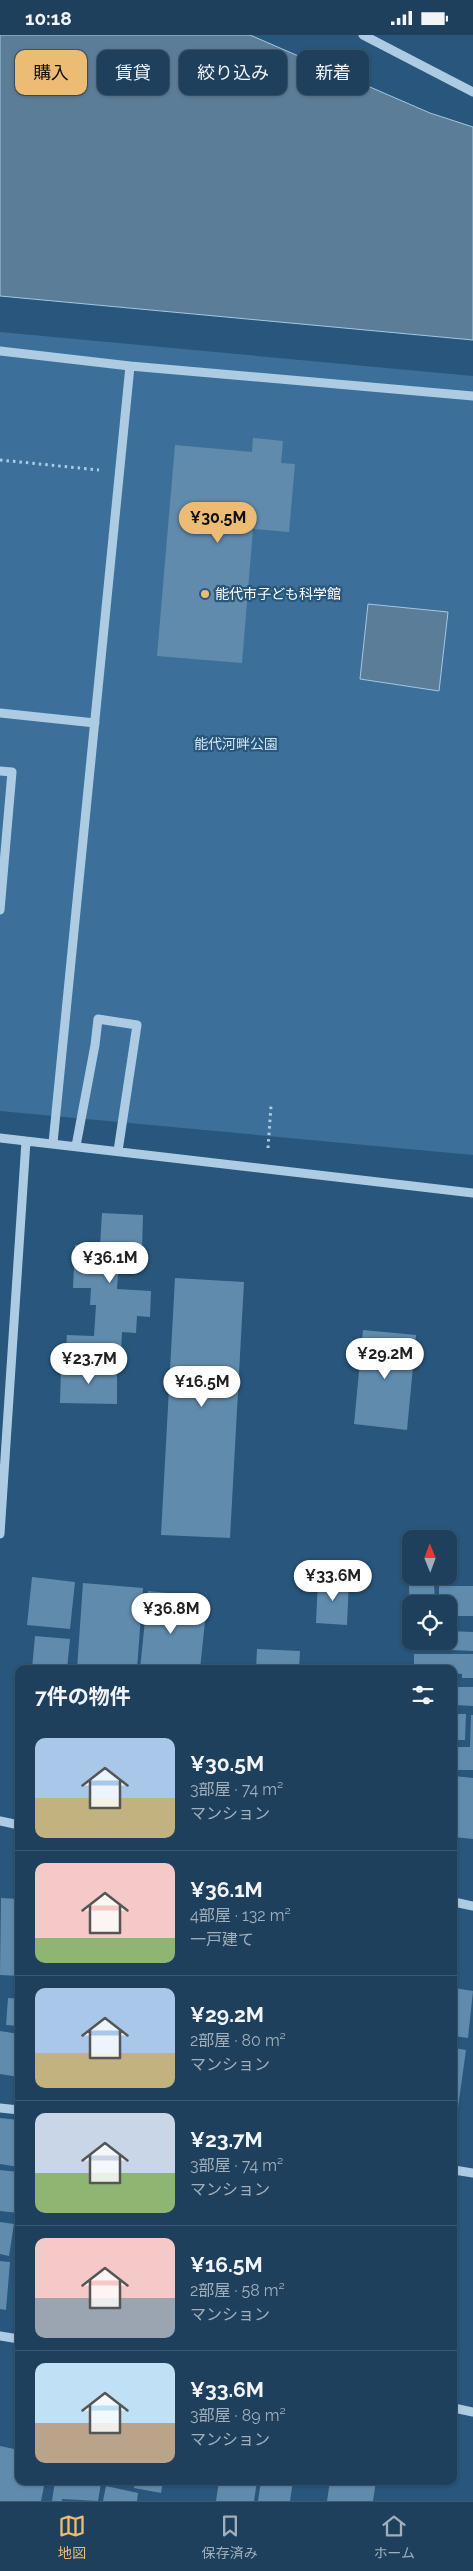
<!DOCTYPE html>
<html lang="ja">
<meta charset="utf-8">
<style>
body{margin:0;font-family:Raleway,"Noto Sans JP",sans-serif;background:#2b4b66;color:#f1f3f6;height:100vh;display:flex;flex-direction:column;font-size:19px;white-space:nowrap}
*{box-sizing:border-box;margin:0}
p{font-size:16px;color:#a1afbc}
.icon{flex:none;width:28px;height:28px;fill:none;stroke:currentColor;stroke-width:2;stroke-linecap:round;stroke-linejoin:round}
.map{position:relative;flex:1;overflow:hidden}
.panel{position:absolute;left:15px;top:1630px;width:442px;height:820px;display:flex;flex-direction:column;background:#1e405d;border-radius:10px;box-shadow:0 1px 4px #0004,0 0 0 1px #3c5972}
.panel>*{flex:none}
.banner{position:absolute;left:15px;top:15px;width:444px;height:45px;display:flex;gap:10px}
.needle{width:32px;rotate:359deg}
.fabs{position:absolute;left:402px;top:1495px;display:grid;gap:10px}
.fabs a{display:grid;place-items:center;width:55px;height:55px;border-radius:10px;background:#1e405d;box-shadow:0 1px 4px #0004,0 0 0 1px #3c5972;font-size:25px}
.price{position:absolute;translate:-50% -42px;padding:0 11px;border-radius:18px;background:#fff;color:#222;font-size:16px;line-height:32px;filter:drop-shadow(0 1px 2px #0008)}
.price::after{content:'';position:absolute;left:50%;top:30px;width:15px;height:11px;margin-left:-8px;background:inherit;clip-path:polygon(0 0,100% 0,50% 100%)}
.price.on{background:#ecbc74;color:#111}
ul{padding:0;list-style:none}
li{display:flex;align-items:center;gap:15px;height:125px;padding:0 20px}
li+li{border-top:1px solid #3c5972}
li span{display:grid;place-items:center;flex:none;width:140px;height:100px;border-radius:10px;color:#555}
li>.icon{margin-inline-start:auto}
span .icon{width:60px;height:60px;fill:#fffc;stroke-width:1}
li b{font-size:21px}
h2{display:flex;justify-content:space-between;align-items:center;height:60px;padding:0 20px;font-size:21px}
.chip{padding:0 18px;border-radius:10px;background:#1e405d;box-shadow:0 1px 4px #0004,0 0 0 1px #3c5972;font-size:18px;line-height:45px}
.chip.on{background:#ecbc74;color:#111}
.status{display:flex;justify-content:space-between;align-items:center;height:35px;padding:0 25px;background:#1e405d;direction:ltr}
.status svg{height:14px;fill:currentColor}
.menu{display:flex;justify-content:space-around;align-items:center;height:70px;border-top:1px solid #3c5972;background:#1e405d;font-size:14px;color:#a1afbc}
.menu a{display:grid;justify-items:center;gap:2px}
.menu .on{color:#ecbc74}
.map>svg:first-child{display:block}
</style>
<div class="status"><b>10:18</b><svg viewBox="0 0 49 12"><path d="M0 12V9h3v3zM5 12V6h3v6zM10 12V3h3v9zM15 12V0h3v12zM26 1h20v11H26zM47 4h2v5h-2z"/></svg></div>
<div class="map">
<svg width="473" height="2466" viewBox="0 0 473 2466">
<rect width="100%" height="100%" fill="#28567c"/>
<path fill="#3c709a" d="M0,297L473,341V1120L0,1076Z"/>
<path fill="#5c7d97" stroke="#a2c8e4" d="M0,0H250L430,78L473,92V305L0,261Z
M368,569L448,577L439,656L360,644Z"/>
<path fill="#608bad" d="M253,403L283,406L281,428L295,429L289,497L253,494L242,628L157,621L175,410L252,417Z
M102,1178L143,1180L142,1214L120,1213L117,1254L151,1256L150,1282L137,1281L136,1298L122,1297L121,1317L66,1314L67,1300L94,1301L96,1270H90L91,1253H73L75,1210L100,1211Z
M175,1243L244,1247L230,1503L161,1500Z
M363,1295L416,1300L407,1395L354,1389Z
M61,1331L117,1332V1369L60,1368Z
M32,1542L75,1547L70,1594L27,1590Z
M318,1544L349,1545L347,1590L316,1588Z
M434,1547L435,1569H411L410,1581L409,1548Z
M83,1548L143,1553L137,1634H77Z
M439,1551H473V1581H449V1569H439Z
M148,1556L178,1559L177,1574L206,1577L200,1634H140Z
M408,1595H411V1606H449V1596L473,1597V1616L407,1613Z
M35,1601L70,1604L67,1634H32Z
M257,1614L300,1616L299,1634H256Z
M414,1619H473V1643H462V1639L454,1638V1634L414,1631Z
M454,1652H473V1671L454,1670Z
M454,1679H466L465,1705H454Z
M471,1680H473V1735H454V1712H470Z
M454,1741L473,1743V1804L454,1802Z
M1,1863L19,1864V1941L0,1940Z
M454,1953L473,1956L468,2003L454,2001Z
M8,1963L19,1964V1991L6,1990Z
M0,1996L19,1999V2042L0,2039Z
M454,2013L466,2015L455,2094H454Z
M0,2083L19,2085V2132L0,2129Z
M0,2135L19,2137V2178L0,2176Z
M0,2187L14,2189L9,2221L0,2219Z
M0,2226L10,2227L6,2275L0,2274Z
M17,2248H19V2274L15,2273Z
M0,2411L19,2415V2446H45L41,2466H0Z
M55,2446L101,2448L98,2466L62,2464V2466H52Z
M135,2446H163L161,2458L134,2453Z
M219,2446H257L254,2466H216Z
M261,2446H293L290,2466H258Z
M330,2446H376L373,2466H327Z
M106,2451L138,2458L137,2466H103Z"/>
<g fill="none" stroke-linecap="round" stroke-linejoin="round">
<path stroke="#adcce4" stroke-width="3" stroke-dasharray="2.5 4" stroke-linecap="butt" d="M0,425L99,435
M268,1113L271,1071"/>
<path stroke="#adcce4" stroke-width="9" d="M363,0L473,57
M0,316L130,331
M0,678L95,688
M0,736L12,737L0,875
M0,1103L473,1158
M53,1108L130,331L473,361
M76,1111L95,1010L98,984L137,990L118,1116
M0,1499L26,1106
M0,1786L19,1790
M454,1867L473,1871
M0,2073L19,2075
M454,2135L473,2138
M0,2301L19,2304
M454,2373L473,2377"/>
</g>
<circle fill="#ecbc74" stroke="#28567c" stroke-width="2" cx="205" cy="559" r="5"/>
<g text-anchor="middle" stroke-width="4.5" stroke-linejoin="round" paint-order="stroke">
<g font-size="14" fill="#fff" stroke="#28567c" text-anchor="start">
<text x="215" y="564">能代市子ども科学館</text>
</g>
<g font-size="14" fill="#d0e4f4" stroke="#28567c">
<text x="236" y="714">能代河畔公園</text>
</g>
</g>
</svg>
<div class="fabs">
<a><svg class="needle" viewBox="-14 -14 28 28"><path d="M0-13l5 13h-10z" fill="#e53935"/><path d="M0 13l5-13h-10z" fill="#a1afbc"/></svg></a>
<a><svg class="icon" aria-label="locate" viewBox="0 0 24 24"><circle cx="12" cy="12" r="6"/><path d="M12 2v4M12 18v4M2 12h4M18 12h4"/></svg></a>
</div>
<b class="price on" style="left:218px;top:509px">¥30.5M</b>
<b class="price" style="left:110px;top:1249px">¥36.1M</b>
<b class="price" style="left:385px;top:1345px">¥29.2M</b>
<b class="price" style="left:89px;top:1350px">¥23.7M</b>
<b class="price" style="left:202px;top:1373px">¥16.5M</b>
<b class="price" style="left:333px;top:1567px">¥33.6M</b>
<b class="price" style="left:171px;top:1600px">¥36.8M</b>
<div class="banner">
<a class="chip on">購入</a>
<a class="chip">賃貸</a>
<a class="chip">絞り込み</a>
<a class="chip">新着</a>
</div>
<section class="panel">
<h2>7件の物件<svg class="icon" aria-label="filters" viewBox="0 0 24 24"><path d="M4 7h16M4 17h16"/><circle cx="9" cy="7" r="2"/><circle cx="15" cy="17" r="2"/></svg></h2>
<ul>
<li><span style="background:linear-gradient(#a9c7e8 60%,#c2b280 0)"><svg class="icon" aria-label="home" viewBox="0 0 24 24"><path d="M3 11l9-7 9 7M6 9v11h12V9"/></svg></span><div><b>¥30.5M</b><p>3部屋 · 74 m²</p><p>マンション</p></div></li>
<li><span style="background:linear-gradient(#f6c9c9 75%,#8fb573 0)"><svg class="icon" aria-label="home" viewBox="0 0 24 24"><path d="M3 11l9-7 9 7M6 9v11h12V9"/></svg></span><div><b>¥36.1M</b><p>4部屋 · 132 m²</p><p>一戸建て</p></div></li>
<li><span style="background:linear-gradient(#a9c7e8 65%,#c2b280 0)"><svg class="icon" aria-label="home" viewBox="0 0 24 24"><path d="M3 11l9-7 9 7M6 9v11h12V9"/></svg></span><div><b>¥29.2M</b><p>2部屋 · 80 m²</p><p>マンション</p></div></li>
<li><span style="background:linear-gradient(#c9d6e8 60%,#8fb573 0)"><svg class="icon" aria-label="home" viewBox="0 0 24 24"><path d="M3 11l9-7 9 7M6 9v11h12V9"/></svg></span><div><b>¥23.7M</b><p>3部屋 · 74 m²</p><p>マンション</p></div></li>
<li><span style="background:linear-gradient(#f6c9c9 60%,#9aa5b1 0)"><svg class="icon" aria-label="home" viewBox="0 0 24 24"><path d="M3 11l9-7 9 7M6 9v11h12V9"/></svg></span><div><b>¥16.5M</b><p>2部屋 · 58 m²</p><p>マンション</p></div></li>
<li><span style="background:linear-gradient(#bfe0f5 60%,#b9a48a 0)"><svg class="icon" aria-label="home" viewBox="0 0 24 24"><path d="M3 11l9-7 9 7M6 9v11h12V9"/></svg></span><div><b>¥33.6M</b><p>3部屋 · 89 m²</p><p>マンション</p></div></li>
</ul>
</section>
</div>
<nav class="menu">
<a class="on"><svg class="icon" aria-label="map" viewBox="0 0 24 24"><path d="M3 6l6-2 6 2 6-2v14l-6 2-6-2-6 2zM9 4v14M15 6v14"/></svg>地図</a>
<a><svg class="icon" aria-label="saved" viewBox="0 0 24 24"><path d="M7 4h10v16l-5-4-5 4z"/></svg>保存済み</a>
<a><svg class="icon" aria-label="home" viewBox="0 0 24 24"><path d="M3 11l9-7 9 7M6 9v11h12V9"/></svg>ホーム</a>
</nav>
